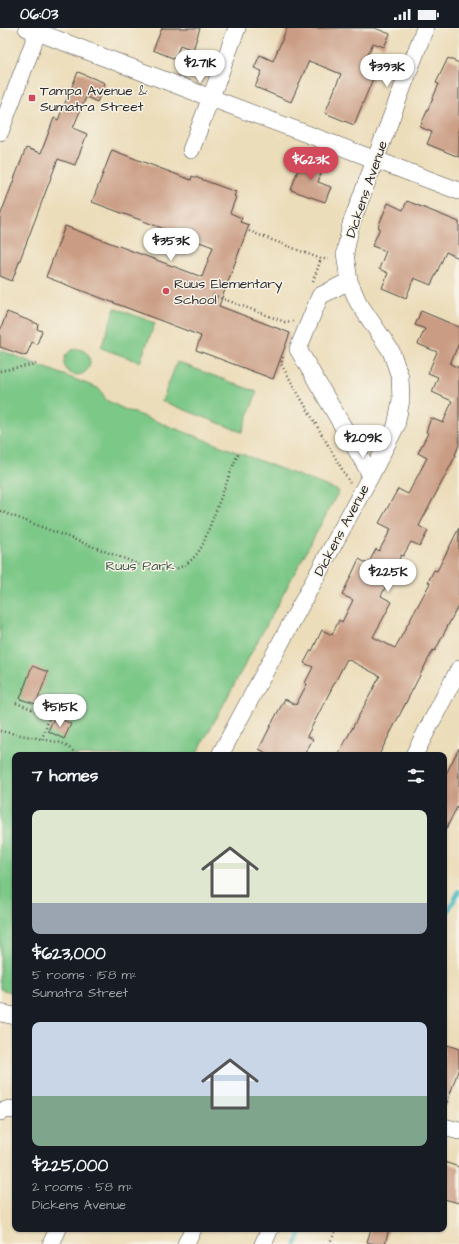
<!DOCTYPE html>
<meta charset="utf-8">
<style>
body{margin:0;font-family:"Architects Daughter",sans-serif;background:#242831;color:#f1f3f6;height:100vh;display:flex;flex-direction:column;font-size:15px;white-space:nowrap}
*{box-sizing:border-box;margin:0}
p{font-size:13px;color:#9ea1a6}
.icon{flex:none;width:22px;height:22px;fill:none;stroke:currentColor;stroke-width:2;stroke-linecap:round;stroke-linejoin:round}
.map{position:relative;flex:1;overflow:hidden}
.details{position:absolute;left:12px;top:724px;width:435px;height:480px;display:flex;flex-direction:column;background:#171b24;border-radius:8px;box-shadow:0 1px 3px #0004}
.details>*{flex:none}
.price{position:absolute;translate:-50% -34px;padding:0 9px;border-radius:14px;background:#fff;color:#222;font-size:13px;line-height:26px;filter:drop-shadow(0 1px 2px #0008)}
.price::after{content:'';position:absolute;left:50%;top:24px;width:12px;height:9px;margin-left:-6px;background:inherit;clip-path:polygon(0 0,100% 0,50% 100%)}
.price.on{background:#d1495b;color:#fff}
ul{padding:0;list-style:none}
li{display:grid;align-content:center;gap:8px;height:212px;padding:0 20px}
li span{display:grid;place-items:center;height:124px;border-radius:8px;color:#555}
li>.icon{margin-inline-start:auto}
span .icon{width:72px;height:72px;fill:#fffc;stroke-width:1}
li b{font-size:17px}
h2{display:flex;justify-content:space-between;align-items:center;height:48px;padding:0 20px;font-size:17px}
.status{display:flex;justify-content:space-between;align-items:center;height:28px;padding:0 20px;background:#171b24;direction:ltr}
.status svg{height:11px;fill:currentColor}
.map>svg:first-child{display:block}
</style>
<div class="status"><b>06:03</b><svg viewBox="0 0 49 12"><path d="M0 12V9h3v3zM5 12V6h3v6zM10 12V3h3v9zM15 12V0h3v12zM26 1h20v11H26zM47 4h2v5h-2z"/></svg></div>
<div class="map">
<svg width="459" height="1216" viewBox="0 0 459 1216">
<rect width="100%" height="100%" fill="#f7f3e8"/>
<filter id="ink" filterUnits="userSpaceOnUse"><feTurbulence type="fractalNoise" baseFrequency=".025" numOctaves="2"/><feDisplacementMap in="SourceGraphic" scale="8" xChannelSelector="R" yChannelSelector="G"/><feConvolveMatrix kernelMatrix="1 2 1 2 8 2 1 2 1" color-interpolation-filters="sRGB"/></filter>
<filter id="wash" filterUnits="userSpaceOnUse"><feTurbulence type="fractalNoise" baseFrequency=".012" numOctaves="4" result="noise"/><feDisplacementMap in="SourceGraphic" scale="16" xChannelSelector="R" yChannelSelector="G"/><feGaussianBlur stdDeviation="0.9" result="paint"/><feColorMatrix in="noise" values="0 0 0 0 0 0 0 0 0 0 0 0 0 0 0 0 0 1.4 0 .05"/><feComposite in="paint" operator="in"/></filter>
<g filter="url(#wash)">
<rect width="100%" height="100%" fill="#ecddba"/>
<path fill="#7bc887" stroke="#537a59" d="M115,280L155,295L140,334L101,320Z
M64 334a13 13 0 1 1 26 0a13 13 0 1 1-26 0Z
M0,322L100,361L106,372L124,381L339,463L196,727H15V965L0,961Z
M177,334L257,364L242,404L162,373Z"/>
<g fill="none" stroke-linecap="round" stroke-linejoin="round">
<path stroke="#4ab9c3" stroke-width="4.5" d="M444,891L459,863
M296,1216L303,1201"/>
</g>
<g id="blocks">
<path fill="#ca9c83" d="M162,0H200L193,22L180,17L175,31L153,22Z
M287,0H375L390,6L384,19L373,15L363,37L376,43L354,97L325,85L341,46L309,33L291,74L255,59L262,43L254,40L260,27L273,33Z
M448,30L459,35V129L427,116L432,104L420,99L439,56L436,55Z
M78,44L105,55L97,74L86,69L73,100L87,106L75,137L58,131L12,253L0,248V188L26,120L41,125L54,90L58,92Z
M112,122L191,152L192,148L236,164L234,168L236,169L230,185L242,190L240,194L249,197L219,278L290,305L273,351L196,322L201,308L46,249L65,198L202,249L213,219L92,174Z
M302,130L324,138L318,154L331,159L325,174L291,162Z
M407,173L459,194V230L446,224L431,257L414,250L406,270L382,260L388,245L379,241L386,223L372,218L380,200L378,199L388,175L403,182Z
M421,283L459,299V315L450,336L459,340V417L455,427H456L419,498L428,503L420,518L411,514L403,528L401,527L381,568L392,574L373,609L395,620L430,555L428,554L434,542L437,543L459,500V576L435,623L433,622L379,727H338L380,648L347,631L307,708L313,711L304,727H270L259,721L274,691L285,671L296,677L307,656L305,655L313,639L304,635L311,622L312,623L322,602L332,607L339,592L342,594L353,572L342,567L359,531L368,536L376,521L379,523L391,501L379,495L398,461L408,466L427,430L418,425L428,405L426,404L431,390L443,395L452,373L432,364L438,349L428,345L437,324L418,316L425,301L415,297Z
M7,284L38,296L37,301L42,303L37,316L32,314L26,328L0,319V303Z
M32,638L48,644L36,676L20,671Z
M55,688L71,696L64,711L48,703Z
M459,720V775L444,805V750Z
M444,1016L459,1021V1040L446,1078L444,1077Z
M444,1134L459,1139V1175L444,1171Z
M371,1201H389L385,1216H376L367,1214Z"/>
</g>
</g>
<g filter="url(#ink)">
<use href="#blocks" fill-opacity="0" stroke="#484640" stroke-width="1"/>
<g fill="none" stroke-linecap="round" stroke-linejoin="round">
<defs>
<path id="minor" d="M27,0L211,70L459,163
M0,104L39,0
M191,122L237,0
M349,253L320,268L298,321L371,447
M220,727L371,447L396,398L401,372L400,349L391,323L358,274L349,253L345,225L351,196L425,0
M414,727L459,641
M0,985L15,988
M0,1084L9,1081L15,1082
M444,1099L459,1103
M51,1216L58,1201
M186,1216L193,1201
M263,1216L270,1201"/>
</defs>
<use href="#minor" stroke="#484640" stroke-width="18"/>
<path stroke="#484640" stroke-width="2.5" stroke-dasharray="1 3" stroke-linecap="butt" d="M249,203L321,231H331
M313,253L321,231
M213,267L285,294L293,293
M283,329L281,336L350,455
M0,343L36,336
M0,483L146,539C171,547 191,540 203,516L238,425
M16,675L50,688L42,711
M0,703L62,715L79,727
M329,1216L337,1201"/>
<use href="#minor" stroke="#fff" stroke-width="17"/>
</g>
</g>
<g fill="#d1495b" stroke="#f7f3e8" stroke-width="1.5">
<rect x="28" y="66" width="8" height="8" rx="2"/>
<circle cx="166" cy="263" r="4"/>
</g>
<g text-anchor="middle" stroke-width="3" stroke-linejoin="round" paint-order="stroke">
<g font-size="14" fill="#2b2b2b" stroke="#f7f3e8" text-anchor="start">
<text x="40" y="67">Tampa Avenue &amp;<tspan x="40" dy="16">Sumatra Street</tspan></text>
<text x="174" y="260">Ruus Elementary<tspan x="174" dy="16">School</tspan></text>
</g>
<g font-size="14" fill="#2b2b2b" stroke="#f7f3e8">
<text transform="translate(366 161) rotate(-71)" y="5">Dickens Avenue</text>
<text transform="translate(341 502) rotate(-62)" y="5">Dickens Avenue</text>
</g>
<g font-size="14" fill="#435a47" stroke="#f7f3e8">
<text x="140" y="542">Ruus Park</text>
</g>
</g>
</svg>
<b class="price" style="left:200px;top:56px">$271K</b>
<b class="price" style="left:387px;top:60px">$393K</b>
<b class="price on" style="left:311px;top:153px">$623K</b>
<b class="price" style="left:171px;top:234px">$353K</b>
<b class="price" style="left:363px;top:431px">$209K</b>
<b class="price" style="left:388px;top:565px">$225K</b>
<b class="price" style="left:60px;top:700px">$515K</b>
<section class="details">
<h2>7 homes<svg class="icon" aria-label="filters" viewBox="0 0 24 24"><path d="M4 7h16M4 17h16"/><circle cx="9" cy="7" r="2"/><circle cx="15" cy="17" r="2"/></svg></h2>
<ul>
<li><span style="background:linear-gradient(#dfe7d0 75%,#9aa5b1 0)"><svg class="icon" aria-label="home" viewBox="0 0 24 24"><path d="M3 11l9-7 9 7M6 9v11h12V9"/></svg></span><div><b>$623,000</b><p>5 rooms · 158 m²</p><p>Sumatra Street</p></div></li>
<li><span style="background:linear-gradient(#c9d6e8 60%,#7fa58c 0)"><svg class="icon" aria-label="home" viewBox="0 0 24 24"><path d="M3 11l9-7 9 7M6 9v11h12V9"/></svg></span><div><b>$225,000</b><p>2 rooms · 58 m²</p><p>Dickens Avenue</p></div></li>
</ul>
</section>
</div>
